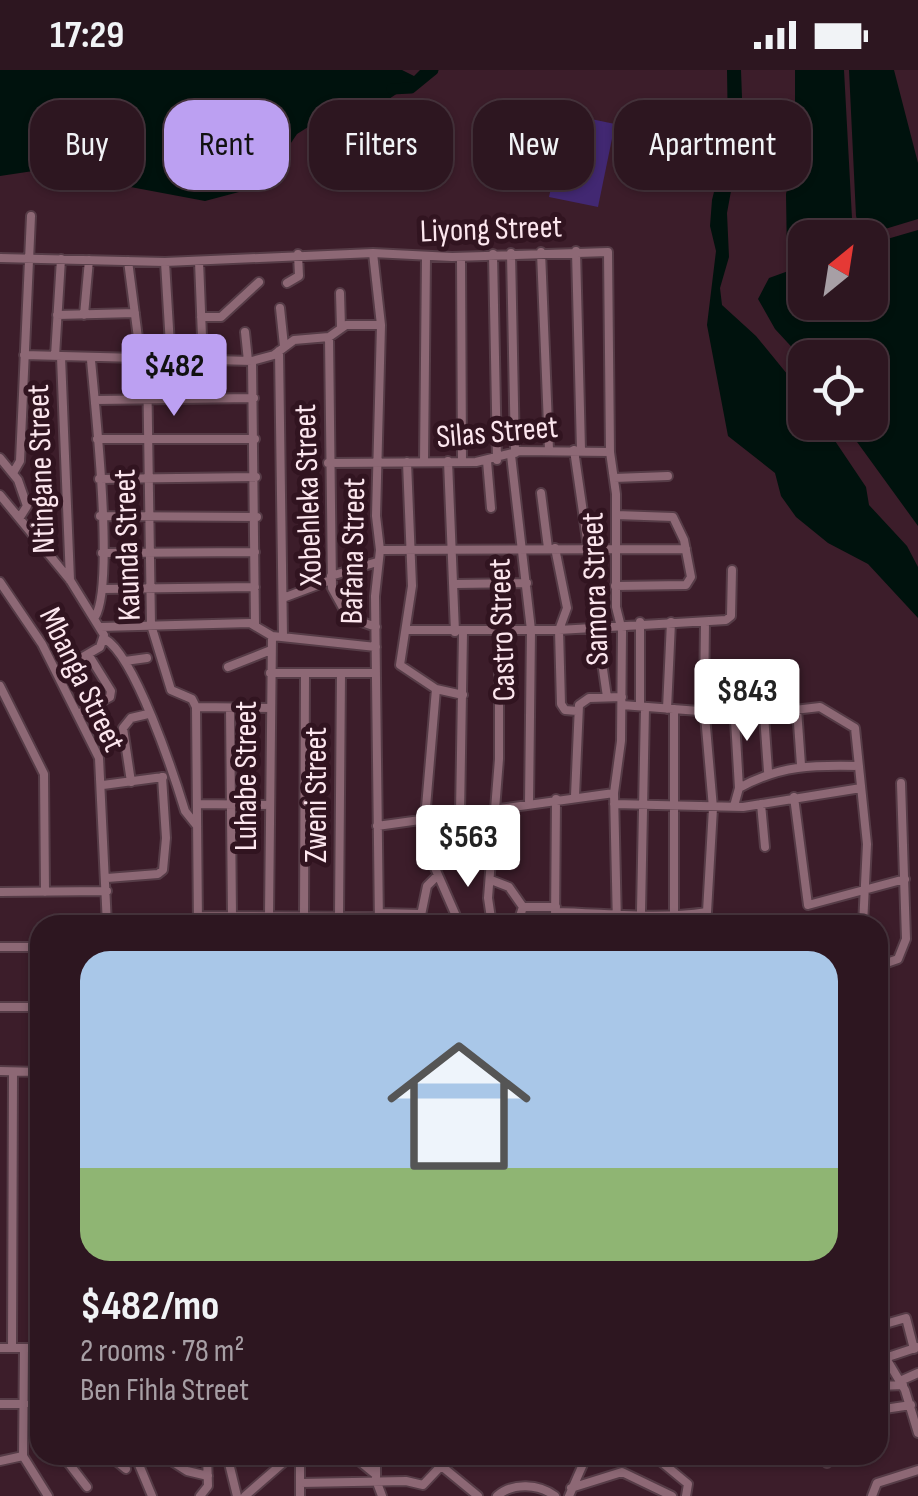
<!DOCTYPE html>
<meta charset="utf-8">
<style>
body{margin:0;font-family:"Sofia Sans Condensed",sans-serif;background:#39232d;color:#f1f3f6;height:100vh;display:flex;flex-direction:column;font-size:38px;white-space:nowrap}
*{box-sizing:border-box;margin:0}
p{font-size:32px;color:#a79fa5}
.icon{flex:none;width:55px;height:55px;fill:none;stroke:currentColor;stroke-width:2;stroke-linecap:round;stroke-linejoin:round}
.map{position:relative;flex:1;overflow:hidden}
.panel{position:absolute;left:30px;top:845px;width:858px;height:550px;display:flex;flex-direction:column;background:#2d1620;border-radius:30px;box-shadow:0 2px 8px #0004,0 0 0 2px #48353e}
.panel>*{flex:none}
.hud{position:absolute;left:30px;top:30px;width:860px;height:90px;display:flex;gap:20px}
.needle{width:65px;rotate:30deg}
.controls{position:absolute;left:788px;top:150px;display:grid;gap:20px}
.controls a{display:grid;place-items:center;width:100px;height:100px;border-radius:20px;background:#2d1620;box-shadow:0 2px 8px #0004,0 0 0 2px #48353e;font-size:50px}
.price{position:absolute;translate:-50% -85px;padding:0 22px;border-radius:10px;background:#fff;color:#222;font-size:32px;line-height:65px;filter:drop-shadow(0 2px 5px #0008)}
.price::after{content:'';position:absolute;left:50%;top:60px;width:30px;height:22px;margin-left:-15px;background:inherit;clip-path:polygon(0 0,100% 0,50% 100%)}
.price.active{background:#bca0f2;color:#111}
ul{padding:0;list-style:none}
li{display:grid;align-content:center;gap:20px;height:530px;padding:0 50px}
li+li{border-top:2px solid #48353e}
li span{display:grid;place-items:center;height:310px;border-radius:30px;color:#555}
li>.icon{margin-inline-start:auto}
span .icon{width:180px;height:180px;fill:#fffc;stroke-width:1}
li b{font-size:42px}
.pill{padding:0 35px;border-radius:30px;background:#2d1620;box-shadow:0 2px 8px #0004,0 0 0 2px #48353e;font-size:35px;line-height:90px}
.pill.active{background:#bca0f2;color:#111}
.status{display:flex;justify-content:space-between;align-items:center;height:70px;padding:0 50px;background:#2d1620;direction:ltr}
.status svg{height:28px;fill:currentColor}
.map>svg:first-child{display:block}
</style>
<div class="status"><b>17:29</b><svg viewBox="0 0 49 12"><path d="M0 12V9h3v3zM5 12V6h3v6zM10 12V3h3v9zM15 12V0h3v12zM26 1h20v11H26zM47 4h2v5h-2z"/></svg></div>
<div class="map">
<svg width="918" height="1426" viewBox="0 0 918 1426">
<rect width="100%" height="100%" fill="#3c1d2a"/>
<path fill="#422872" d="M567,44L615,54L598,137L549,127Z"/>
<path fill="#00120d" d="M0,0H402L414,6L420,0H432L383,33L340,37L297,64L262,116L205,131L40,100L0,106Z
M727,0H741L743,55L727,143L729,187L720,218L722,235L756,266L801,321L805,352L823,353L866,417L869,435L907,476L918,497V548L868,494L828,473L796,447L781,426L775,403L728,366L707,255L716,181L710,156L712,130L728,65Z
M795,0H844L853,167L805,168V183L787,188L786,124L795,80Z
M849,0H894L918,93V149L862,166L856,146Z
M918,160V456L844,354L870,352V288L799,285L775,259L758,229L769,208L805,195V232H870V174Z"/>
<g fill="none" stroke-linecap="round" stroke-linejoin="round">
<path stroke="#00120d" stroke-width="11" d="M392,19L411,18L433,0"/>
<defs>
<path id="street" d="M576,181L581,380
M541,182L549,380
M373,183L452,187L608,182L610,382L616,424V537L622,561L621,671L614,723L617,855
M511,183L515,383
M493,184L497,390
M461,187L462,392
M0,188L165,192L373,183L381,255L376,446L380,480L375,526L379,855
M128,191L141,291
M199,191L203,292
M165,192L171,292
M287,213L299,206L298,184
M340,223L341,258
M280,238L284,276
M57,245L135,243
M84,245L89,190
M201,247H221L259,212
M245,262L248,291
M329,267L332,518L348,547L376,557
M279,281L283,567
M24,285L252,291L274,285L294,270L329,267L346,255H381
M55,286L61,189
M61,287L70,510
M91,290C95,336 115,515 95,547
M147,291L151,555L171,620L192,629L196,637
M252,291L255,554
M95,330L254,328
M97,369H255
M574,380L588,477
M511,385L531,560L529,734
M0,388L18,410L27,436L20,447
M448,391L455,562
M487,391L491,438
M407,392L412,516L400,595L436,619L463,625
M424,392L426,187
M328,393L476,392L520,381L610,382
M13,403L20,391L31,146
M614,408L668,406
M99,409L256,407
M541,423L548,478
M0,425L70,510L104,565L100,577L57,602
M100,446L257,447
M555,478L567,538L559,560L561,634L565,640L577,641
M380,480L686,479
M102,483L255,482
M331,506L377,492
M0,512L42,574L99,688L107,855
M455,514L527,513
M615,516L686,515L691,507L684,470L673,447L616,445
M103,519L255,517
M283,528L331,510
M640,552V636
M101,557L250,553L272,566L376,577
M597,558L607,627
M407,560H559L726,550L731,546L732,500
M105,569C135,586 174,705 185,741L197,756
M125,591L147,588
M704,596L763,603
M228,597L271,580
M732,599L739,718L734,736
M270,603H376
M0,616L44,704L45,822
M436,619L425,749L435,798L460,855
M622,635L699,641L735,634
M196,637L198,855
M196,637L270,638
M230,638L232,846
M667,639L671,552
M674,639V847
M797,639L801,695
M78,644L110,627L111,621L88,584
M764,645L768,701
M735,647L820,637L855,658L867,774L863,855
M131,712L123,658L131,648L148,644
M103,715L163,707
M739,718C780,695 814,695 859,696
M575,726L579,635L589,628L622,627
M794,727L808,835L905,809
M197,734L269,735
M614,734L743,737L861,718
M761,734L765,777
M460,744L463,562
M377,756L614,723
M431,783L494,778
M107,808L158,804L163,800L166,768L162,707
M491,810L509,817L523,837
M0,822L107,821
M523,837H556
M555,842C607,843 657,850 707,842L713,738L704,634L705,552
M641,842L645,637
M379,843L421,844
M198,846L379,847
M269,846L272,566
M304,846L305,604
M339,847L341,603
M419,855L427,816L438,805
M492,855L488,828L499,689V561
M517,855L523,837
M555,855L556,729
M0,877H40
M878,896L898,889L906,869L901,713
M0,937H40
M0,1001L40,1002
M878,1256L906,1248L914,1279
M878,1275L905,1320L918,1363
M0,1278H40
M12,1278L13,1002
M24,1278L23,1386L48,1426
M885,1288L918,1277
M900,1311L918,1303
M878,1316L903,1315
M0,1334H25
M878,1340L911,1335
M109,1385L126,1399
M162,1385L187,1401L208,1406
M227,1385L237,1426
M300,1385V1426
M352,1385L375,1404
M376,1385V1410L382,1426
M428,1385L478,1426
M653,1385L688,1414L686,1426
M707,1385H725
M827,1385V1393
M137,1390L152,1426
M0,1391L23,1386
M67,1391L87,1417
M300,1413L406,1411L423,1415L440,1397
M571,1418L622,1402L672,1426
M200,1426L208,1416L207,1385
M245,1426L292,1385
M497,1426C513,1412 539,1414 555,1426
M569,1426L587,1385
M872,1426L877,1413L918,1400"/>
</defs>
<use href="#street" stroke="#563c47" stroke-width="12"/>
<use href="#street" stroke="#8d6875" stroke-width="8"/>
</g>
<g text-anchor="middle" stroke-width="10" stroke-linejoin="round" paint-order="stroke">
<g font-size="32" fill="#fce6ee" stroke="#311420">
<text transform="translate(491 158) rotate(-2)" y="11">Liyong Street</text>
<text transform="translate(497 361) rotate(-5)" y="11">Silas Street</text>
<text transform="translate(40 399) rotate(-92)" y="11">Ntingane Street</text>
<text transform="translate(307 425) rotate(-92)" y="11">Xobehleka Street</text>
<text transform="translate(126 475) rotate(-92)" y="11">Kaunda Street</text>
<text transform="translate(352 481) rotate(-89)" y="11">Bafana Street</text>
<text transform="translate(594 519) rotate(-92)" y="11">Samora Street</text>
<text transform="translate(501 560) rotate(-92)" y="11">Castro Street</text>
<text transform="translate(83 609) rotate(64)" y="11">Mbanga Street</text>
<text transform="translate(245 706) rotate(-90)" y="11">Luhabe Street</text>
<text transform="translate(315 725) rotate(-90)" y="11">Zweni Street</text>
</g>
</g>
</svg>
<div class="controls">
<a><svg class="needle" viewBox="-14 -14 28 28"><path d="M0-13l5 13h-10z" fill="#e53935"/><path d="M0 13l5-13h-10z" fill="#a79fa5"/></svg></a>
<a><svg class="icon" aria-label="locate" viewBox="0 0 24 24"><circle cx="12" cy="12" r="6"/><path d="M12 2v4M12 18v4M2 12h4M18 12h4"/></svg></a>
</div>
<b class="price active" style="left:174px;top:349px">$482</b>
<b class="price" style="left:747px;top:674px">$843</b>
<b class="price" style="left:468px;top:820px">$563</b>
<div class="hud">
<a class="pill">Buy</a>
<a class="pill active">Rent</a>
<a class="pill">Filters</a>
<a class="pill">New</a>
<a class="pill">Apartment</a>
</div>
<section class="panel">
<ul>
<li><span style="background:linear-gradient(#a9c7e8 70%,#8fb573 0)"><svg class="icon" aria-label="home" viewBox="0 0 24 24"><path d="M3 11l9-7 9 7M6 9v11h12V9"/></svg></span><div><b>$482/mo</b><p>2 rooms · 78 m²</p><p>Ben Fihla Street</p></div></li>
</ul>
</section>
</div>
